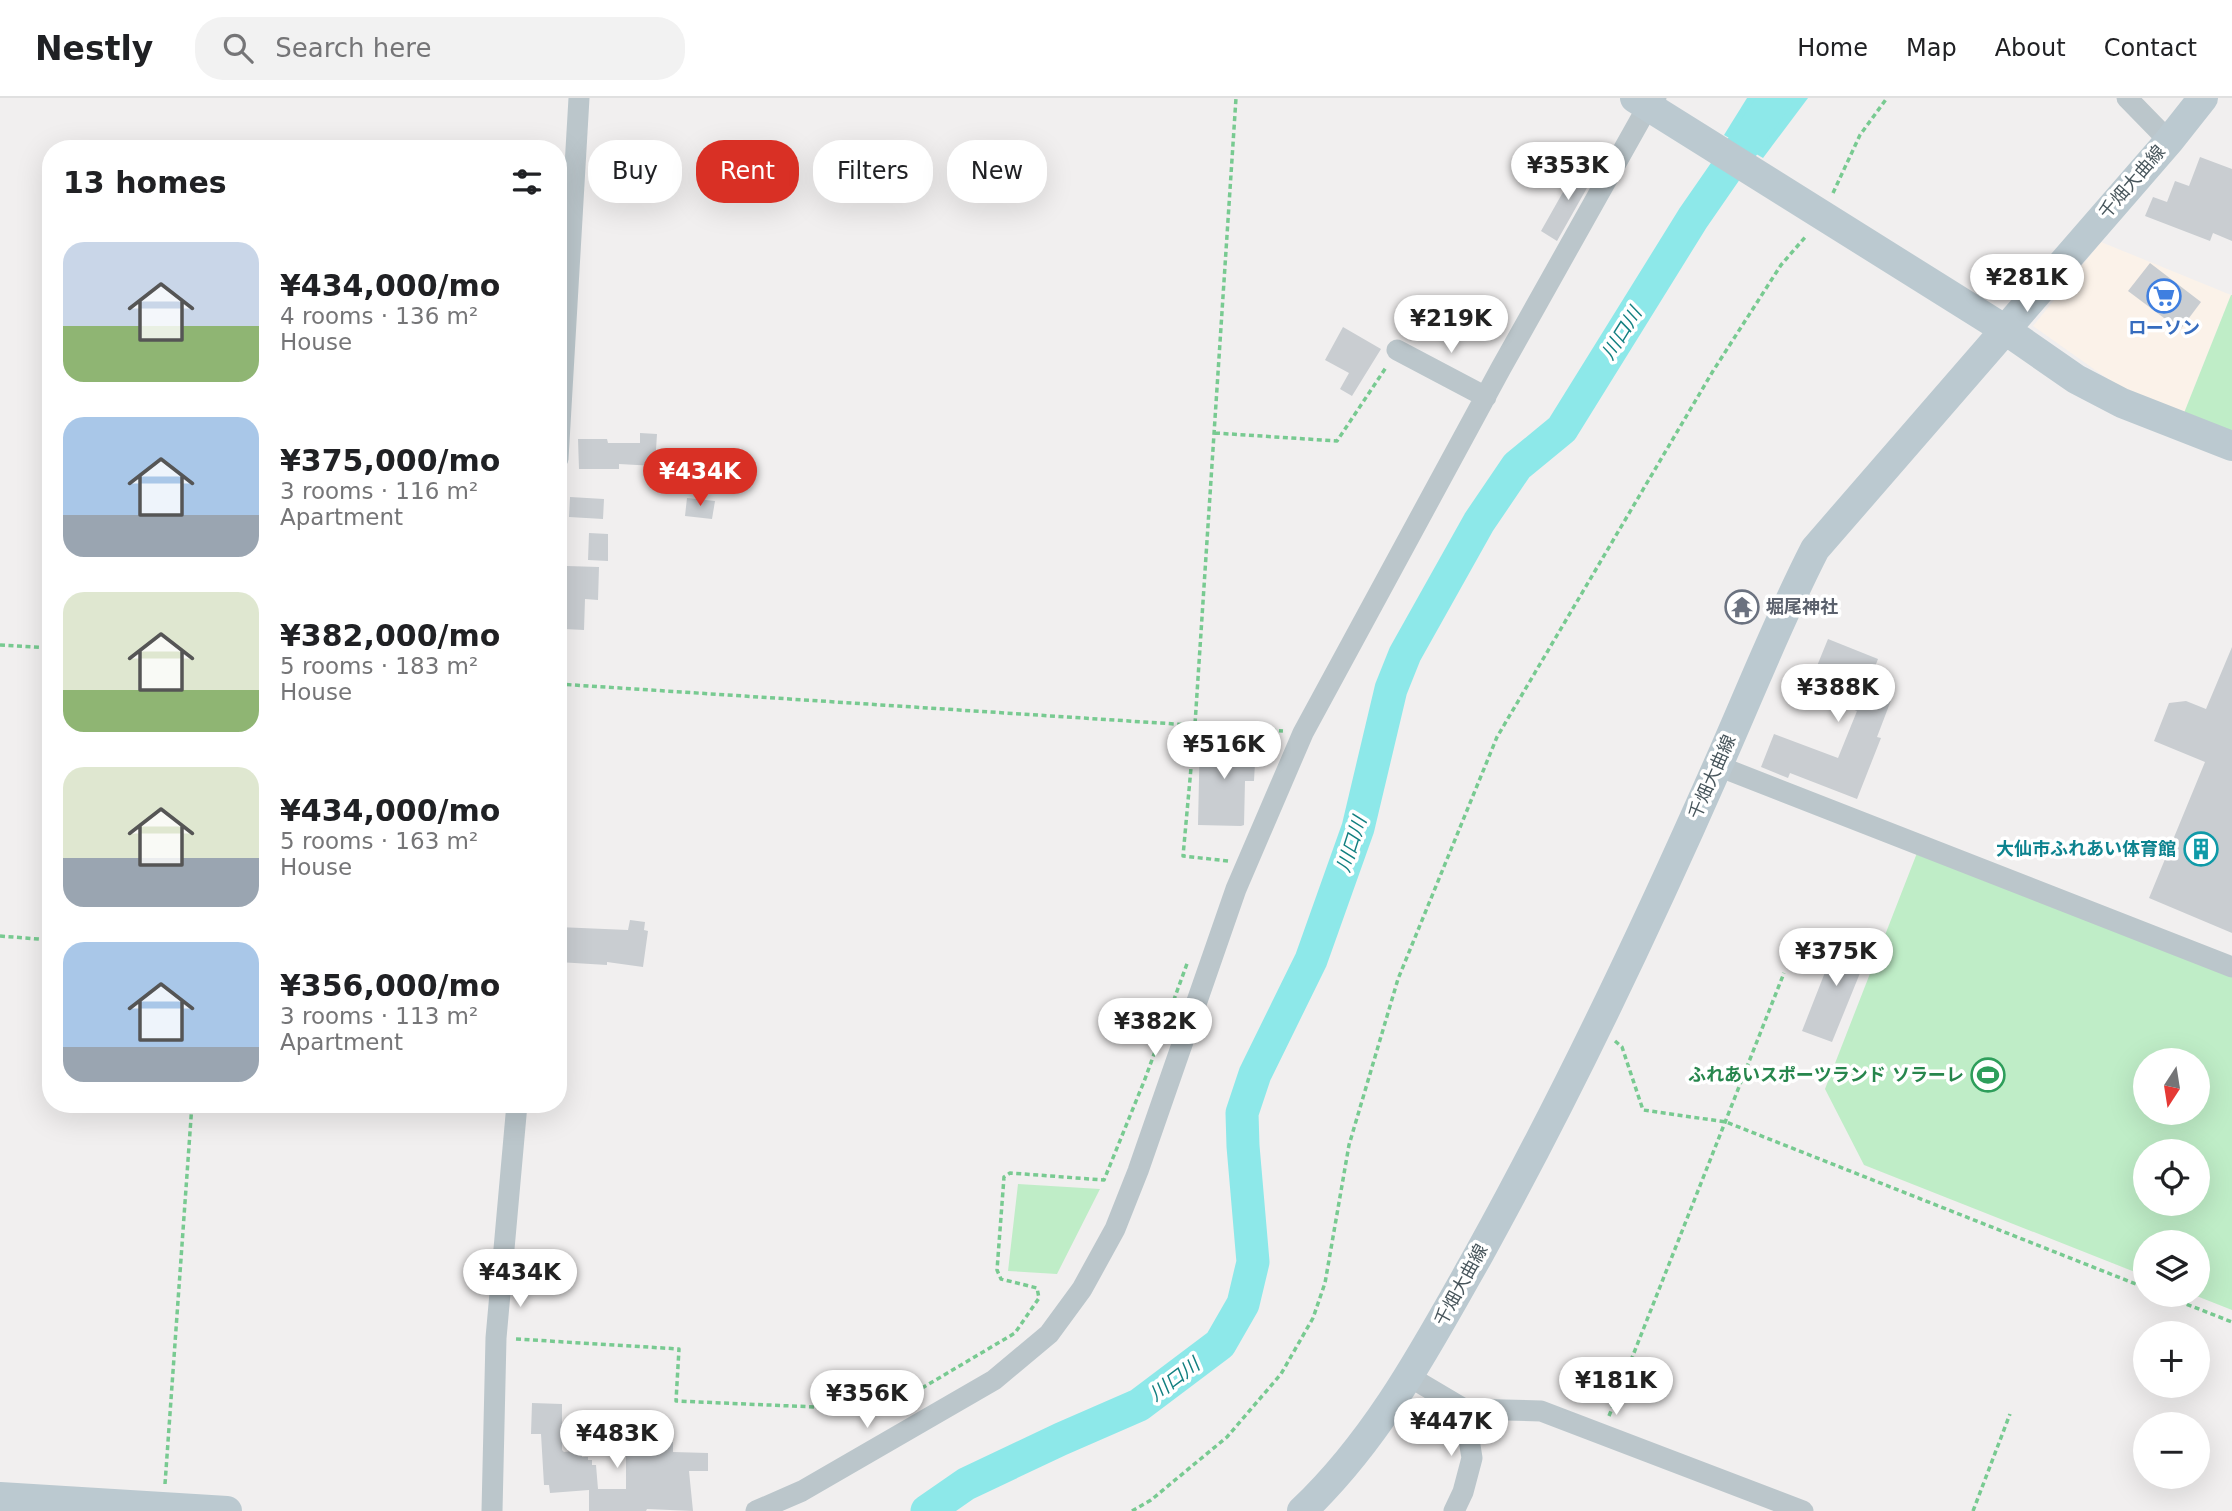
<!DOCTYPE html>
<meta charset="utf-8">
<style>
body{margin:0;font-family:"DejaVu Sans","Noto Sans JP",sans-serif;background:#f2f2f2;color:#202124;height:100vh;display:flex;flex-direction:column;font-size:26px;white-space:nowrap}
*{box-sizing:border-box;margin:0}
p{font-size:23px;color:#757577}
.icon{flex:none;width:38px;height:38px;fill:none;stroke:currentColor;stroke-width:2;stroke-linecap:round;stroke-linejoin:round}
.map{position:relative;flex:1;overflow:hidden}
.sheet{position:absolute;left:42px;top:42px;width:525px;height:973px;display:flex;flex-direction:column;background:#fff;border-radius:28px;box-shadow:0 7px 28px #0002}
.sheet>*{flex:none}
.top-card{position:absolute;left:588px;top:42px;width:665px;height:63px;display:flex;gap:14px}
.needle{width:46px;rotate:192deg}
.buttons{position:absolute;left:2133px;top:950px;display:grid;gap:14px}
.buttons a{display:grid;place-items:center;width:77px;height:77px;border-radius:50%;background:#fff;box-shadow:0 7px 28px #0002;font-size:35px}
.price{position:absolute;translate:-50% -60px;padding:0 16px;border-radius:24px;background:#fff;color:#222;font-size:23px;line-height:46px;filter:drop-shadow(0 2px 4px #0008)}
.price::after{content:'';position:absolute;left:50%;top:42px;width:21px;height:16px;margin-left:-10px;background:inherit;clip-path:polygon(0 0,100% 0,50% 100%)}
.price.current{background:#d93025;color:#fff}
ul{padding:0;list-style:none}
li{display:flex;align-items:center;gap:21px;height:175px;padding:0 21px}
li span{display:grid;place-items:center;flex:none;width:196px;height:140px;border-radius:21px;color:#555}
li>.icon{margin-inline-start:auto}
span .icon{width:84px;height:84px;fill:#fffc;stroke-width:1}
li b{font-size:30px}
h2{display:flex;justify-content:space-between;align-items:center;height:84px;padding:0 21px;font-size:30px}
.tag{padding:0 24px;border-radius:28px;background:#fff;box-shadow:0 7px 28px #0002;font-size:24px;line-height:63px}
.tag.current{background:#d93025;color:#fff}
header{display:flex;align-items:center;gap:42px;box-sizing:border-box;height:98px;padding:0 35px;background:#fff;border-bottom:2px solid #e0e0e0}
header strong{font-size:33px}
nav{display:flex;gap:38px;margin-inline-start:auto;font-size:24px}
.search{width:490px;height:63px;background:#f2f2f2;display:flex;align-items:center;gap:18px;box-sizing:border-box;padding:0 24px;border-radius:28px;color:#757577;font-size:26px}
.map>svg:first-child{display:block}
</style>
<header>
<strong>Nestly</strong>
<div class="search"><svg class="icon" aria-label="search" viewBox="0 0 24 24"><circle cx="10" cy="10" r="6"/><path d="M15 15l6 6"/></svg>Search here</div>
<nav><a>Home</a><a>Map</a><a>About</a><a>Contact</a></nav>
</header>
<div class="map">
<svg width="2232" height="1413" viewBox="0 0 2232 1413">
<rect width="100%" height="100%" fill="#f1efef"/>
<path fill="#fbf2e9" d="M2101,144L2231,197L2184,315L2129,296L2033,228Z"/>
<path fill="#bfedc7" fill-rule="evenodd" d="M2231,197H2232V335L2184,315Z
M1917,755L2232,878V1212L2194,1197H2198V1144H2146L2145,1178L1864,1067L1825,991ZM2146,962H2198V1015H2146ZM2146,1054H2198V1106H2146Z
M1018,1086L1100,1091L1057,1176L1008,1173Z"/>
<path fill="#8de8e9" d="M1747,0H1808L1763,60L1724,37Z"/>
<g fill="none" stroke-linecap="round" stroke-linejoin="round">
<path stroke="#8de8e9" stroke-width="33" d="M927,1413L966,1386L1061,1341L1139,1307L1220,1246L1243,1206L1253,1164L1243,1048L1242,1015L1255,976L1311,862L1358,730L1391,591L1405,556L1479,424L1517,368L1562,331L1693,120L1776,0"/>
</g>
<path fill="#c9cdd1" d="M2200,59L2232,71V143L2213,135L2210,143L2145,118L2153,99L2167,104L2175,83L2189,88Z
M1580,64L1596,74L1557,143L1541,133Z
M2150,165L2201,204L2180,232L2128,193Z
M1343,229L1381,251L1352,298L1340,291L1349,275L1325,262Z
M640,335L657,336L655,368L619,366V371H579L578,341H607L608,345H640Z
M570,399L604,401L603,421L569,419Z
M687,400L715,403L712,421L685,418Z
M589,435L608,436V463L588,462Z
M567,468L599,469L598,502L585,501L584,532L564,531Z
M1828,541L1878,561L1868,587L1893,597L1877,639L1881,640L1857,701L1790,675L1788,680L1761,669L1774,636L1838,660L1857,613L1823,600L1824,596L1808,590Z
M2232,549V835L2149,800L2205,664L2154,643L2169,605L2186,603L2206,611Z
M1200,635L1217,636L1216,645L1256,648L1254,683H1245L1244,727L1241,728L1198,727Z
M630,822L645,824L644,832L648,833L643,869L607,864V867L558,864V829L628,832Z
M1840,836L1871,848L1832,944L1802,933Z
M532,1305L562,1306V1352L564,1354L581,1352L582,1359H588V1362H592V1367H596L598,1391H626V1352H643L642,1343L673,1344V1354L708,1355V1373H689L693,1413L647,1411L646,1413H589V1392L550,1395L549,1387H544L541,1336H531Z"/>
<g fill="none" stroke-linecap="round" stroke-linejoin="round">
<path stroke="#78ca91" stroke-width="3.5" stroke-dasharray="5 3.5" stroke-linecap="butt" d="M1833,95L1860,37L1887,0
M1215,335L1337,343L1387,268
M0,547L51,550
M558,586L1283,633
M1228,763L1183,758L1195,626L1236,0
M0,838L51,842
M1615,943L1622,949L1643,1012L1726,1024L2146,1190
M2163,1197L2232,1224
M516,1241L679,1251L676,1303L885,1312L1015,1235L1039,1200L1037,1190L1001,1181L997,1172L1004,1079L1010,1075L1104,1082L1145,981L1188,863
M1609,1318L1784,875
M165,1386L192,1006
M1132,1413L1151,1402L1227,1339L1281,1276L1313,1220L1325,1185L1349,1047L1398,881L1497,639L1713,273L1781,167L1807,137
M1973,1413L2010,1316"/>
<path stroke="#bbc6cb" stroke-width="21" d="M2127,0L2169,43
M1397,252L1486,299
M558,361L579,0
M1718,668L2232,869
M1410,1279L1464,1311L1541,1313L1803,1413
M492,1413L496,1240L517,1006
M756,1413L802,1393L994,1282L1049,1236L1082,1191L1115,1131L1138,1073L1236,791L1303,635L1501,270L1648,8L1656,0
M1454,1413L1463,1394L1472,1360L1464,1311"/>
<path stroke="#bbc9d0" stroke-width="30" d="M1635,0L2004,231L2076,281L2122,305L2232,348
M0,1399L227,1413
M1302,1413C1379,1340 1427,1248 1479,1156C1567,997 1645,833 1718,667C1750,595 1779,521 1815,451L2169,43L2203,0"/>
</g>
<defs>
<symbol id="supermarket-ring" viewBox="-11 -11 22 22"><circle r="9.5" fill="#fff" stroke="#3f7fe0" stroke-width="1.5"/><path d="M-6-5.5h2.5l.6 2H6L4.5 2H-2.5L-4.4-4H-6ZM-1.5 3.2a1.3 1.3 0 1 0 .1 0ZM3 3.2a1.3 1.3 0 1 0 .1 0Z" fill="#3f7fe0"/></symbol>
<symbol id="temple-ring" viewBox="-11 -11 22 22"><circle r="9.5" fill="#fff" stroke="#6b7280" stroke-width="1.5"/><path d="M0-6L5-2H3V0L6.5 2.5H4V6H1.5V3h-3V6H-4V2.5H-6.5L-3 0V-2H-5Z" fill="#6b7280"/></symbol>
<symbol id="building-ring" viewBox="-11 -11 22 22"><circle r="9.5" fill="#fff" stroke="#0f9aa8" stroke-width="1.5"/><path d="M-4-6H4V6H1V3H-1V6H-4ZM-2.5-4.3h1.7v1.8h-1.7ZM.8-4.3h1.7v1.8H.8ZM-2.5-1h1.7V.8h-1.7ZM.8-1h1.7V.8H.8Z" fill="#0f9aa8"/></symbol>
<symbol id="stadium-ring" viewBox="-11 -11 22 22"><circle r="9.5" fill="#fff" stroke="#2e9e5b" stroke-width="1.5"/><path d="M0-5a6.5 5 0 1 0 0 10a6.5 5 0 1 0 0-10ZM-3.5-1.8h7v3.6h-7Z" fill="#2e9e5b"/></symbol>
</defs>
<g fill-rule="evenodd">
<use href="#supermarket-ring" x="2145" y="179" width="38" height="38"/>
<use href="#temple-ring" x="1723" y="490" width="38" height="38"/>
<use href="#building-ring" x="2182" y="732" width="38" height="38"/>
<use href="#stadium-ring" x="1969" y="958" width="38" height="38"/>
</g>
<g text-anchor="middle" stroke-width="7" stroke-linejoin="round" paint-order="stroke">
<g font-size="18" fill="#48565c" stroke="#fff">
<text transform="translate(2132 84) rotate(-49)" y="6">千畑大曲線</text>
<text transform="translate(1712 679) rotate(-66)" y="6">千畑大曲線</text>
<text transform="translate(1461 1187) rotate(-61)" y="6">千畑大曲線</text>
</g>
<g font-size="18" font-weight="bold" fill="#366cbe" stroke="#fff">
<text x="2164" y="236">ローソン</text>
</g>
<g font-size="18" font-weight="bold" fill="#5b616d" stroke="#fff" text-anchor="start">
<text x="1766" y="515">堀尾神社</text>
</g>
<g font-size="18" font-weight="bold" fill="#0d838f" stroke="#fff" text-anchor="end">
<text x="2176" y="757">大仙市ふれあい体育館</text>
</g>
<g font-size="18" font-weight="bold" fill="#27864d" stroke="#fff" text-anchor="end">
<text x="1964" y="983">ふれあいスポーツランド ソラーレ</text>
</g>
<g font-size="19" font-style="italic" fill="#127f80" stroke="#fff">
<text transform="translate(1621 235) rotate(-58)" y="7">川口川</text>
<text transform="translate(1351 746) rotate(-72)" y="7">川口川</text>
<text transform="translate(1174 1281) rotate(-37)" y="7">川口川</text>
</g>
</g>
</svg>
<div class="buttons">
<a><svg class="needle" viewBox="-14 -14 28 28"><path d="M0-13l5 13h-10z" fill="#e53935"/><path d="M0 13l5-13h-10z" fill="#757577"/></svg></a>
<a><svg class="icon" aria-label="locate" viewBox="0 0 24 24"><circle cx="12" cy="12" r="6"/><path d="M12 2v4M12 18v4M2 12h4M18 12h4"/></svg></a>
<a><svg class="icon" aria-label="layers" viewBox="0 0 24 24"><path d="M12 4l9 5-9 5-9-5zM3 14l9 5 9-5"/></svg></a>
<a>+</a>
<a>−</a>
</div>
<b class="price" style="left:1568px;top:104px">¥353K</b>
<b class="price" style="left:2027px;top:216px">¥281K</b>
<b class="price" style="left:1451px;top:257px">¥219K</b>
<b class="price current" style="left:700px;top:410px">¥434K</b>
<b class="price" style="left:1838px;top:626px">¥388K</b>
<b class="price" style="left:1224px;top:683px">¥516K</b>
<b class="price" style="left:1836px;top:890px">¥375K</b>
<b class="price" style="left:1155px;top:960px">¥382K</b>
<b class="price" style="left:520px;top:1211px">¥434K</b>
<b class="price" style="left:1616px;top:1319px">¥181K</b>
<b class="price" style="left:867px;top:1332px">¥356K</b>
<b class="price" style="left:1451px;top:1360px">¥447K</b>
<b class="price" style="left:617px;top:1372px">¥483K</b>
<div class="top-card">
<a class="tag">Buy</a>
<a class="tag current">Rent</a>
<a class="tag">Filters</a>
<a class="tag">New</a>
</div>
<section class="sheet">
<h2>13 homes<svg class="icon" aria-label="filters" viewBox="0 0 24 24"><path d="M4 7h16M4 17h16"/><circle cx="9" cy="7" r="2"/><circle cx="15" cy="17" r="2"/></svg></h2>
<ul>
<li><span style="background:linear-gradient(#c9d6e8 60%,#8fb573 0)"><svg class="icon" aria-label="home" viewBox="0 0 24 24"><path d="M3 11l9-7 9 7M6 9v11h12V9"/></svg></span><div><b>¥434,000/mo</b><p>4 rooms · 136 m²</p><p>House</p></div></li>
<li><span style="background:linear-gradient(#a9c7e8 70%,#9aa5b1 0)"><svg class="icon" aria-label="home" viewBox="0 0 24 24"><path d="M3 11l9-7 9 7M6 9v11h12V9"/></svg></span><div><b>¥375,000/mo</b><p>3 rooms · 116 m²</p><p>Apartment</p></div></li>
<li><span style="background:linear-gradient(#dfe7d0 70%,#8fb573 0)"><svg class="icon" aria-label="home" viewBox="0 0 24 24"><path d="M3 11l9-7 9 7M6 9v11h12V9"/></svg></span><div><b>¥382,000/mo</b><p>5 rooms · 183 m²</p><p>House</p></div></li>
<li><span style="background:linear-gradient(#dfe7d0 65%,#9aa5b1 0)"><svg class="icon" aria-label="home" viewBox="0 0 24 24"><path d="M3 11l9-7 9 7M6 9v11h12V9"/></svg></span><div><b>¥434,000/mo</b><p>5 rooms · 163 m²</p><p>House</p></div></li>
<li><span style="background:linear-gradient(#a9c7e8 75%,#9aa5b1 0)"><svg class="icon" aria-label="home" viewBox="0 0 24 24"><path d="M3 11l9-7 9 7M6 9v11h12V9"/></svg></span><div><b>¥356,000/mo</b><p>3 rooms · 113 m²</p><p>Apartment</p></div></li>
</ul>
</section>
</div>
